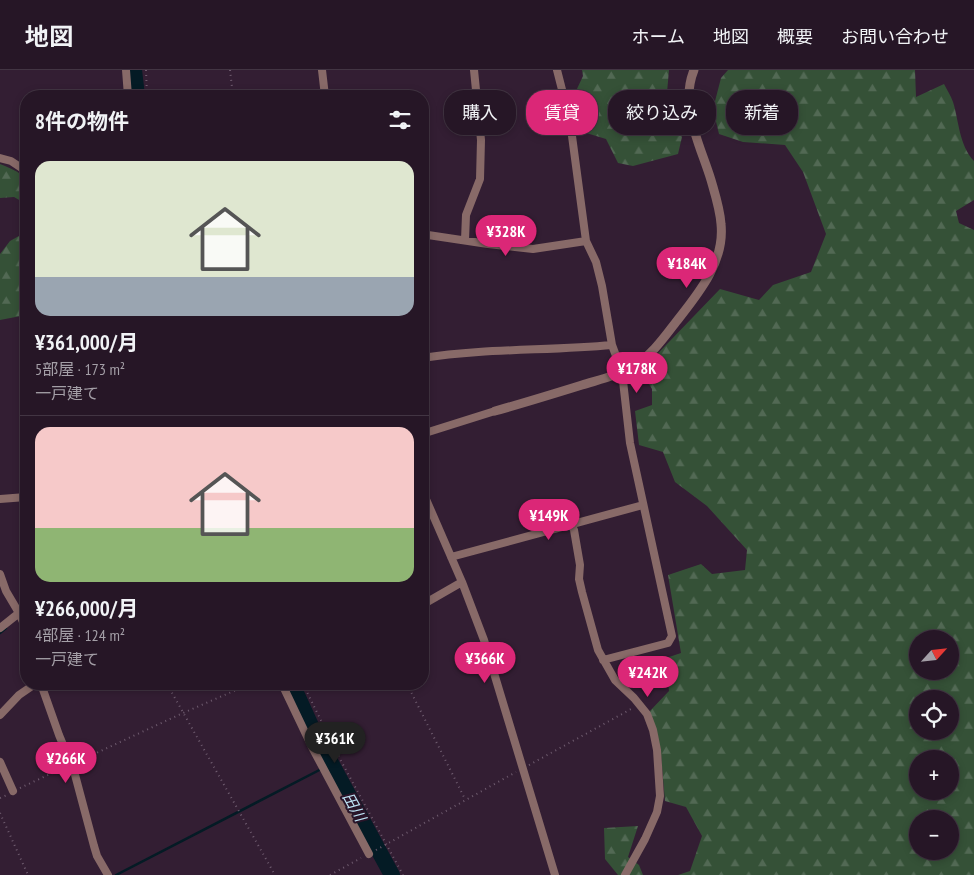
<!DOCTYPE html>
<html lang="ja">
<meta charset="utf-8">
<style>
body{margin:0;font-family:"PT Sans Narrow","Noto Sans JP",sans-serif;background:#322332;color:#f1f3f6;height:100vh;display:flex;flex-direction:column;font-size:19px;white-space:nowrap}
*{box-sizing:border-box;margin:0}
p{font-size:16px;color:#a49fa7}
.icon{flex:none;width:28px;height:28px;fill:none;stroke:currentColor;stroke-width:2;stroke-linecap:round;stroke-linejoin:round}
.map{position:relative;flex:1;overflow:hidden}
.panel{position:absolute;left:20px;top:20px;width:409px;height:600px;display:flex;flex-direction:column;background:#261626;border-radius:20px;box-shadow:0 2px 8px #0003,0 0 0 1px #423543}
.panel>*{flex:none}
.banner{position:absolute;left:444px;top:20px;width:455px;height:45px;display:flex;gap:10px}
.needle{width:32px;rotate:63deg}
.buttons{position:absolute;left:909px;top:560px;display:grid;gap:10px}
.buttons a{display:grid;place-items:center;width:50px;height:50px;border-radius:50%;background:#261626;box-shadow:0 2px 8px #0003,0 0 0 1px #423543;font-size:25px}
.price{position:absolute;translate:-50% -42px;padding:0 11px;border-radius:18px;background:#db2777;color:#fff;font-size:16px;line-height:32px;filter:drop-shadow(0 1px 2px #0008)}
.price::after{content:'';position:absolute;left:50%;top:30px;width:15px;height:11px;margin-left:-8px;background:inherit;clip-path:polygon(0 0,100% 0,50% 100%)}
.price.on{background:#222;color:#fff}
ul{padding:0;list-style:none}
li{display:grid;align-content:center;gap:10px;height:265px;padding:0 15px}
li+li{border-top:1px solid #423543}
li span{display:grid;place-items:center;height:155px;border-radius:15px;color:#555}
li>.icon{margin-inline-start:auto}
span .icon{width:90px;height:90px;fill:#fffc;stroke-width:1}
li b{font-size:21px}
h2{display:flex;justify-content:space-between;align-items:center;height:60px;padding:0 15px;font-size:21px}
.pill{padding:0 18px;border-radius:20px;background:#261626;box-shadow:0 2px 8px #0003,0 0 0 1px #423543;font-size:18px;line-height:45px}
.pill.on{background:#db2777;color:#fff}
header{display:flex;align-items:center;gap:30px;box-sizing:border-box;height:70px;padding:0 25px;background:#261626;border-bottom:1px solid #423543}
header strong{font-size:24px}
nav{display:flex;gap:28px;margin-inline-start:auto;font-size:18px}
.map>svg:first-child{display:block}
</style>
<header>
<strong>地図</strong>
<nav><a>ホーム</a><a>地図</a><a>概要</a><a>お問い合わせ</a></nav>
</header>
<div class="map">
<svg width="974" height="805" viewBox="0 0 974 805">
<defs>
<pattern id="forest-firs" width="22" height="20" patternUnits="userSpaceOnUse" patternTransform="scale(1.25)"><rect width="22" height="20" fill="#355137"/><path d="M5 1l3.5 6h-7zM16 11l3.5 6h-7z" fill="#526954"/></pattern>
</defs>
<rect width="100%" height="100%" fill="#331e33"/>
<path fill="url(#forest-firs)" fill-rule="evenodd" d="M582,0H669L666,34L682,67L678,84L633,96L618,93L606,69L583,62L576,21L583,6Z
M728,0H915L916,27L944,14C947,20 951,26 953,32C959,51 959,75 974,91V130L956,141L959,153L974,160V805H678L690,801L702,766L686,737L665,731L661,685L648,643L669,621L666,588L681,583L668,505L701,494L712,504L745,500L747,480L707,436L675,412L663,382L639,375L635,341L652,335V319L641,301L720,219L759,230L773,215L811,202L826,164L803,102L785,75L743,72L719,64L713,39L721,8ZM918,569H950V601H918ZM918,629H950V661H918ZM918,689H950V721H918ZM918,749H950V781H918Z
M0,94C27,105 26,105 26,134L14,127L0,128Z
M26,162V245L0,250V184L10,171Z
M638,756L628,787L639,795L643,805H618L605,789L604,758Z"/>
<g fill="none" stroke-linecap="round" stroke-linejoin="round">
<path stroke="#041b25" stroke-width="2.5" d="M0,563L6,558
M116,805L331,694"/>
<path stroke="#041b25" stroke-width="16" d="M134,0L137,26
M292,614L313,660L392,805"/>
<path stroke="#6f5c6f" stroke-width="2" stroke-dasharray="1 4" stroke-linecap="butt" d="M146,0L147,26
M230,0L233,26
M167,614L275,805
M303,614L340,689L403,805
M407,614L465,729
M79,691L183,643L250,614
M529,695L633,638
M20,718L63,698
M0,728L7,725
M0,743L28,805
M376,780L516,702
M330,805L361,788"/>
<path stroke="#886a68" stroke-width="8" d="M126,0L128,26
M322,0L325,26
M557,0L570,51L586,171L596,192L602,216L612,275L622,302L630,373L672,566L668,573L603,590
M0,88L11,91L26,101
M422,166L428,165L488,174L533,179L586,171
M465,170L466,145L480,109L481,70L474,0
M422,288C486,278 549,281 612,275
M422,364L495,341
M422,420L462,512L484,570L555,805
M0,429L26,427
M571,454L574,460L580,495L579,509L582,522L598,580L615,610L634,628L647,644L653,660L657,680L660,726L657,742L645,769L625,805
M451,487L643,435
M0,504L6,521L19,543L26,559
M422,535L462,512
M0,558L19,543
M41,614L59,665L74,701L94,776L97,786L108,805
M282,614L313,679L369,784
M0,645L19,625L35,614
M0,692L13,721"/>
<path stroke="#886a68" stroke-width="9" d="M495,341C524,333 553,324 582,315C598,310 617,306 632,297C651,286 663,269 676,252C698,224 725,192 721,154C720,139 715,124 711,110C700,74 679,37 694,0"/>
</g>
<g text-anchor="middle" stroke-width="4" stroke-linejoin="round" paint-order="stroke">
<g font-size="15" font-style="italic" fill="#bee4f6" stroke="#291529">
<text transform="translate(354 737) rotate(61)" y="5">田川</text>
</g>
</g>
</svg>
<div class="buttons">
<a><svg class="needle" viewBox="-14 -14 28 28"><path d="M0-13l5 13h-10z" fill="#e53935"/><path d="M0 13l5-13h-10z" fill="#a49fa7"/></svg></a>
<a><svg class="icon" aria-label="locate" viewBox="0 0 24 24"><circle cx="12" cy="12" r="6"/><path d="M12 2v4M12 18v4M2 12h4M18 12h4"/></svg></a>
<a>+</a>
<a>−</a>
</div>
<b class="price" style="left:506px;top:187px">¥328K</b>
<b class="price" style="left:687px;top:219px">¥184K</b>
<b class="price" style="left:637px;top:324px">¥178K</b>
<b class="price" style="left:549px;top:471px">¥149K</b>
<b class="price" style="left:485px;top:614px">¥366K</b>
<b class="price" style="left:648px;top:628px">¥242K</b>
<b class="price on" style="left:335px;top:694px">¥361K</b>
<b class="price" style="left:66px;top:714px">¥266K</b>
<div class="banner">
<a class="pill">購入</a>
<a class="pill on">賃貸</a>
<a class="pill">絞り込み</a>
<a class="pill">新着</a>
</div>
<section class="panel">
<h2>8件の物件<svg class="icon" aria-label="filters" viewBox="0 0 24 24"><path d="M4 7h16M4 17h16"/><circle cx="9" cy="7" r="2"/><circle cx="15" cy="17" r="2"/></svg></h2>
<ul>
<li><span style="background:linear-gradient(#dfe7d0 75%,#9aa5b1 0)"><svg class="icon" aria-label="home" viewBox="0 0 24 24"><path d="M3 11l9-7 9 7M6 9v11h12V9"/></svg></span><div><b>¥361,000/月</b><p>5部屋 · 173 m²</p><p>一戸建て</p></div></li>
<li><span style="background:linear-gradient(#f6c9c9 65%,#8fb573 0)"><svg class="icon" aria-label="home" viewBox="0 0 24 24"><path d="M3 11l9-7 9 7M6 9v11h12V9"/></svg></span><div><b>¥266,000/月</b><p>4部屋 · 124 m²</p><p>一戸建て</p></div></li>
</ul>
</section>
</div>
